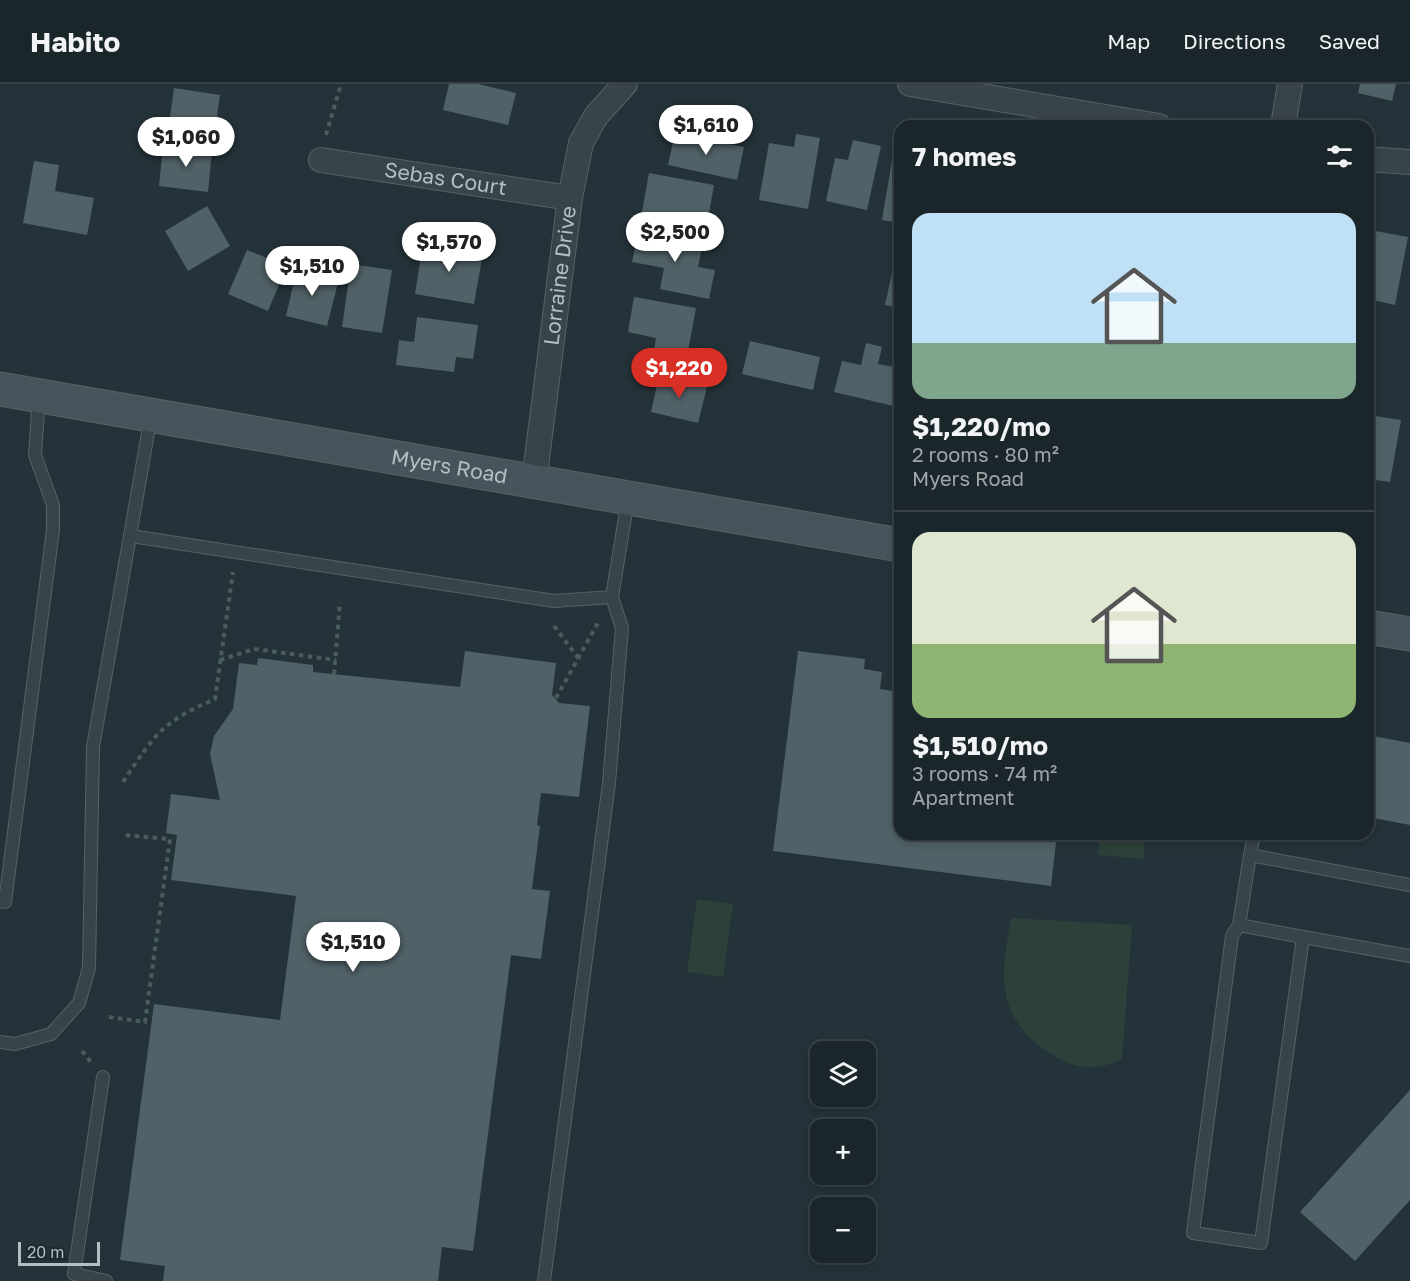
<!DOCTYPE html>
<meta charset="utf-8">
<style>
body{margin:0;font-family:"Golos Text",sans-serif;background:#283237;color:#f1f3f6;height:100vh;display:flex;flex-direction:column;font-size:22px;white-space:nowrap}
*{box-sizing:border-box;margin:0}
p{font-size:20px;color:#a0a5a9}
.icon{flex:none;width:33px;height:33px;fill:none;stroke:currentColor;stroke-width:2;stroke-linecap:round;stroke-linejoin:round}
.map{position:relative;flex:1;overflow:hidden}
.drawer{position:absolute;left:894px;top:36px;width:480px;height:720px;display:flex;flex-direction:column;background:#1b262b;border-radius:18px;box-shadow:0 3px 9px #0003,0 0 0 2px #394347}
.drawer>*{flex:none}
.fabs{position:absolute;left:810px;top:957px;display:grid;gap:12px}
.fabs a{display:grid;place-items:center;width:66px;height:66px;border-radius:12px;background:#1b262b;box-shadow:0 3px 9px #0003,0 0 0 2px #394347;font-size:30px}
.scale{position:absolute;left:18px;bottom:15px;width:82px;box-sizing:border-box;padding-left:6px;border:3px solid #b3bfc5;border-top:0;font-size:16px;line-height:21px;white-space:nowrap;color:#b3bfc5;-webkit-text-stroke:4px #1d292e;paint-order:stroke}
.price{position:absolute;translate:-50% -51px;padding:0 14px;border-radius:21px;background:#fff;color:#222;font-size:20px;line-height:39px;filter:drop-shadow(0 2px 3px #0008)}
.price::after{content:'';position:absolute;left:50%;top:36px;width:18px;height:14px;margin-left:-9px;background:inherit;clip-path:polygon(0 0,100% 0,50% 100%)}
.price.on{background:#d93025;color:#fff}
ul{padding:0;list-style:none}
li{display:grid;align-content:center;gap:12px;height:318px;padding:0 18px}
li+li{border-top:2px solid #394347}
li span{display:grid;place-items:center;height:186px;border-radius:18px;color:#555}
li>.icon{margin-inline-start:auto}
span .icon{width:108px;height:108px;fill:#fffc;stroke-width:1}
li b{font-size:26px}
h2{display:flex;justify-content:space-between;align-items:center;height:72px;padding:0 18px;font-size:26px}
header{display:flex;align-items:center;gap:36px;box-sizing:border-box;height:84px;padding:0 30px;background:#1b262b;border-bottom:2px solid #394347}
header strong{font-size:28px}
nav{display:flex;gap:33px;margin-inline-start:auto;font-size:21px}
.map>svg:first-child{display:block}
</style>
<header>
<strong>Habito</strong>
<nav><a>Map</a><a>Directions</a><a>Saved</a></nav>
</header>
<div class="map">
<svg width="1410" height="1197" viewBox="0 0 1410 1197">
<rect width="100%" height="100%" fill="#243339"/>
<path fill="#2c413a" d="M1100,750H1145L1144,775L1098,771Z
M697,815L733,820L723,893L687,888Z
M1011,834L1132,841L1122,975C1097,987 1076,986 1053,971C995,935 1000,894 1011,834Z"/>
<path fill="#506167" d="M449,0H478L516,9L508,41L443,26Z
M1360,0H1396L1392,17L1358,9Z
M174,4L220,11L214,54L168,47Z
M675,49L744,63L737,96L668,81Z
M796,50L820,54L808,125L759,116L769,59L794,63Z
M853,56L881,62L867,126L826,117L835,74L848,76Z
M163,61L212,67L208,108L159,102Z
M894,64L900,65V139L882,136Z
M34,77L59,81L55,107L94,114L87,151L23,139Z
M649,89L714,101L707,140L642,128Z
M207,122L230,162L188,187L165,147Z
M639,145L703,158L698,183L715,186L709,215L660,205L664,184L632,178Z
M1370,146L1408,153L1395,221L1368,215Z
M423,159L483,169L474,220L415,210Z
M247,166L287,182L268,227L228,210Z
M351,180L392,186L382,249L342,243Z
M297,184L339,195L327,242L286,232Z
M892,189L900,191V224L885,221Z
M634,213L696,224L686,278L653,272L656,254L628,248Z
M417,233L478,241L473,275L456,273L454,288L396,281L399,256L414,258Z
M750,257L820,273L813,306L742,290Z
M866,259L882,263L878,280L900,284L898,323L834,308L842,277L861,281Z
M659,291L707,303L698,339L651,328Z
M1375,332L1401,336L1390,398L1368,395V351H1372Z
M465,567L556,579L552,611L559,619L590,622L579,713L541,709L537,741L540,742L532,805L550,807L541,875L511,871L473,1167L442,1163L438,1197H163L165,1182L120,1176L154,920L280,936L296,812L171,796L177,751L166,749L171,710L220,716L210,670L214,652L233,625L239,579L257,581L258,574L313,581V588L460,603Z
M798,567L865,575L864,585L882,588L880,605L900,608V750H1057L1051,802L773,767Z
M1368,651L1410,659V741L1368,733Z
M1410,1006V1116L1355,1177L1300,1128Z"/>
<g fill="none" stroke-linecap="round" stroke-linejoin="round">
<defs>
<path id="lane" d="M131,452L554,517L612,513
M1250,771L1254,750
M1410,801L1250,771L1239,841L1232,852L1193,1149L1261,1159L1303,853L1410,872
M0,817L5,818L53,446V421L35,371L39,312
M1239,841L1303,853
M0,958L15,960L51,950L79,919L89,884L93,663L151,332
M103,993L74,1190L106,1197
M544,1197L609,699L622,544L612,513L628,415"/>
<g id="street">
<path d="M910,0L1159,42"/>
<path d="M1283,42L1290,0"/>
<path d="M1368,75L1410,78"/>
<path id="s1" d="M321,76L570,114"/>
<path id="s2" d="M534,398L570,114L581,59L596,32L625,0"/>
</g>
<g id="secondary">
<path id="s3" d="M0,305L900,461"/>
<path d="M1368,543L1410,550"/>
</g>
</defs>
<use href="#lane" stroke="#566267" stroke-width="14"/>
<use href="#street" stroke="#566267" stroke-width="26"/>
<use href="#secondary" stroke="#566267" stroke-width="35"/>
<path stroke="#4b5d5a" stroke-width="4" stroke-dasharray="4.5 4.5" stroke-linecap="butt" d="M326,51L341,0
M554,542L579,575
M220,576L254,565L336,576
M334,590L340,518
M556,614L599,537
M123,698C155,650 162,638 215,615L233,488
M109,933L145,938L170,755L123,751
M82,967L91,978"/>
<use href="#lane" stroke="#384449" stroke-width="12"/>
<use href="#street" stroke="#384449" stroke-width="24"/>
<use href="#secondary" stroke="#46555c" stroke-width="33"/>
</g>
<g text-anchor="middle" stroke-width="6" stroke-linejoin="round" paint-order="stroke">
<g font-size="21" fill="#b3bfc5" stroke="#1d292e">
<text dy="7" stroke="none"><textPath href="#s1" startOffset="126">Sebas Court</textPath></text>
<text dy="7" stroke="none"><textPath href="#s2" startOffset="208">Lorraine Drive</textPath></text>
<text dy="7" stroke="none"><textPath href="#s3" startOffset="456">Myers Road</textPath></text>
</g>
</g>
</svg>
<div class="fabs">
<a><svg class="icon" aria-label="layers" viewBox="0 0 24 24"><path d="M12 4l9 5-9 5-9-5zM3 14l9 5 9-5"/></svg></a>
<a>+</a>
<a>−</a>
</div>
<div class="scale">20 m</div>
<b class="price" style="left:706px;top:72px">$1,610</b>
<b class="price" style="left:186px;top:84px">$1,060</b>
<b class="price" style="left:675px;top:179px">$2,500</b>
<b class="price" style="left:449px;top:189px">$1,570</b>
<b class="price" style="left:312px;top:213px">$1,510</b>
<b class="price on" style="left:679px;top:315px">$1,220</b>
<b class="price" style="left:353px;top:889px">$1,510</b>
<section class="drawer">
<h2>7 homes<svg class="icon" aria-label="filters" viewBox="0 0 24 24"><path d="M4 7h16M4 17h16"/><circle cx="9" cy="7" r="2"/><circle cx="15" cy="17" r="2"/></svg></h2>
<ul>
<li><span style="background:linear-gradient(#bfe0f5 70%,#7fa58c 0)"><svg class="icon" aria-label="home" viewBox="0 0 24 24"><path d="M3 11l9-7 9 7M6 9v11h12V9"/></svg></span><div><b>$1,220/mo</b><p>2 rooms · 80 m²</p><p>Myers Road</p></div></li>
<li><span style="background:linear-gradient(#dfe7d0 60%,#8fb573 0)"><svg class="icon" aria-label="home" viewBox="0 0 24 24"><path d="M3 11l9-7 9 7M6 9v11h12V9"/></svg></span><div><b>$1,510/mo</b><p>3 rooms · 74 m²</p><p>Apartment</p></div></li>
</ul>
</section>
</div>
